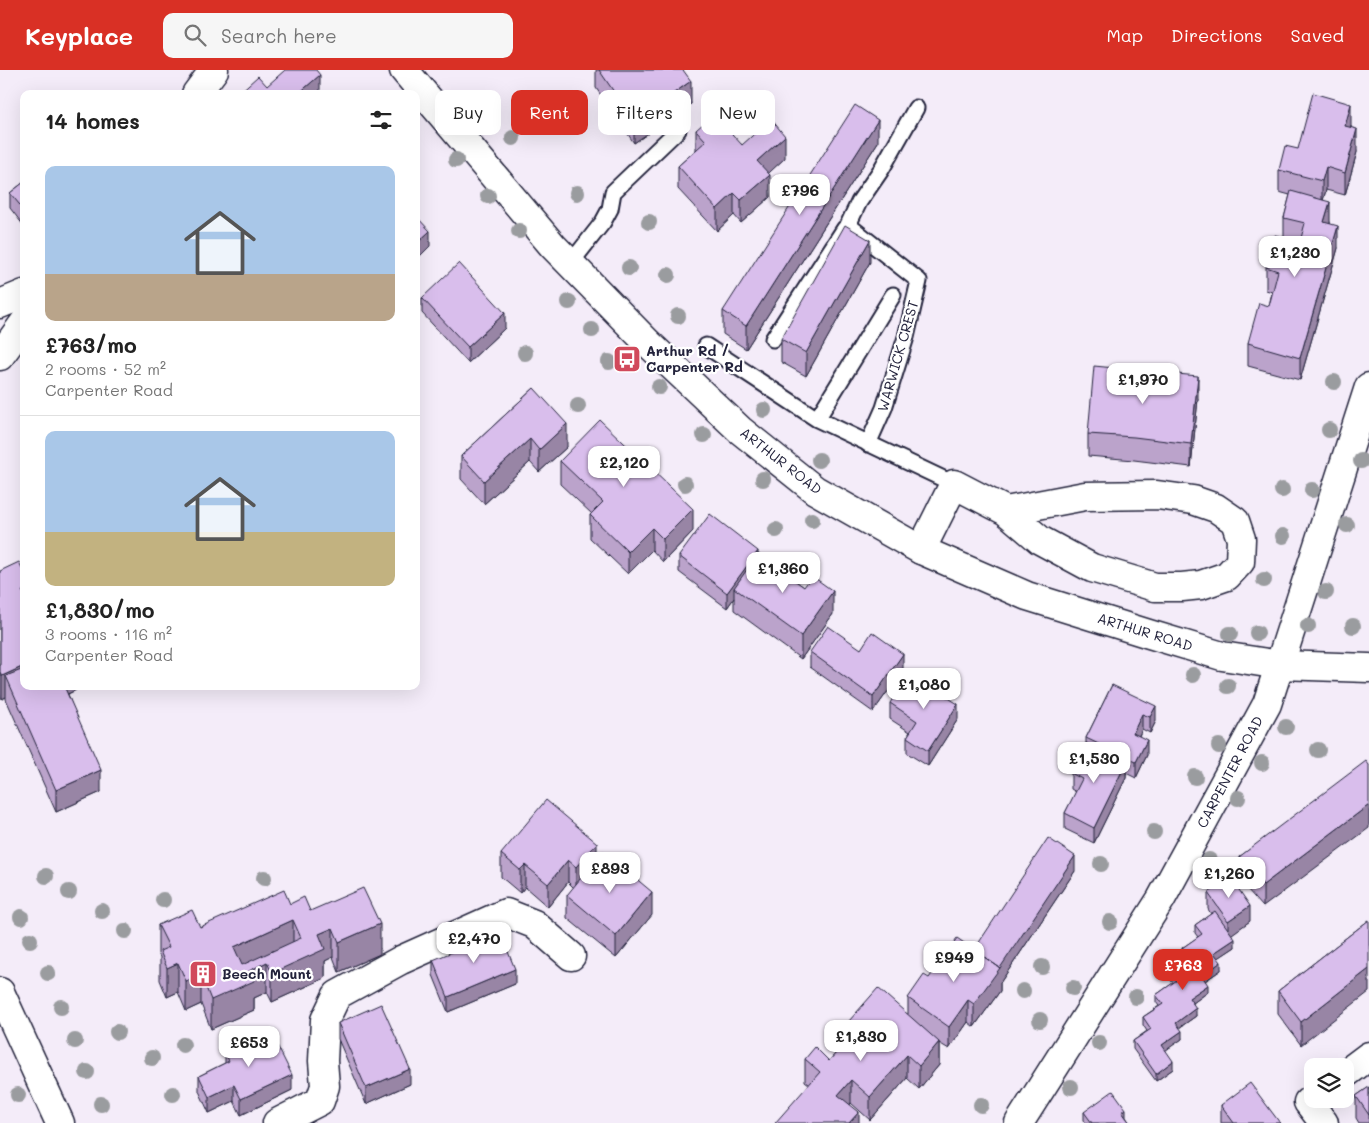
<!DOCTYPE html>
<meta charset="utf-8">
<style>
body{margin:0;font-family:Mali,sans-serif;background:#f6f6f6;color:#222;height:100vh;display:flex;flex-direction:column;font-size:19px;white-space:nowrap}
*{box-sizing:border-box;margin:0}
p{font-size:16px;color:#767676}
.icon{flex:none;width:28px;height:28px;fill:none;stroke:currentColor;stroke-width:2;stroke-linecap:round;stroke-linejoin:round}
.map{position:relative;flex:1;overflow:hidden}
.panel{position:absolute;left:20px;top:20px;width:400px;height:600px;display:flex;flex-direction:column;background:#fff;border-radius:10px;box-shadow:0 5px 20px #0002}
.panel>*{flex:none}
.banner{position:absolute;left:435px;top:20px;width:475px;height:45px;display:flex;gap:10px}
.tools{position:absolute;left:1304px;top:988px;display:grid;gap:10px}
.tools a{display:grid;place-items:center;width:50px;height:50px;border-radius:10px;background:#fff;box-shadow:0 5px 20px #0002;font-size:25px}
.price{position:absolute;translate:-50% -42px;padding:0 11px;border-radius:10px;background:#fff;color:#222;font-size:16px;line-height:32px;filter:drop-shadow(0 1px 2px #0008)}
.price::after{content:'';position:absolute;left:50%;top:30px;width:15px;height:11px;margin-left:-8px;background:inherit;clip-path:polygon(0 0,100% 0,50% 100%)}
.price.current{background:#d93025;color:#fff}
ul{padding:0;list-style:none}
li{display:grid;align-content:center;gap:10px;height:265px;padding:0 25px}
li+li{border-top:1px solid #e0e0e0}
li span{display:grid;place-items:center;height:155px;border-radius:10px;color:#555}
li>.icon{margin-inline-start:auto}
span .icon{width:90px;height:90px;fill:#fffc;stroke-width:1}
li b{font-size:21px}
h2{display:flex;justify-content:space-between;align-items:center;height:60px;padding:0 25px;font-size:21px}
.pill{padding:0 18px;border-radius:10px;background:#fff;box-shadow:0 5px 20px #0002;font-size:18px;line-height:45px}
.pill.current{background:#d93025;color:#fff}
header{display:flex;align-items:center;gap:30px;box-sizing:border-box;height:70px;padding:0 25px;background:#d93025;color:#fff}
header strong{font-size:24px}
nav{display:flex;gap:28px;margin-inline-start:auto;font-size:18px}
.search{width:350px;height:45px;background:#f6f6f6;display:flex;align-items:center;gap:12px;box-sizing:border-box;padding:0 18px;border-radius:10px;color:#767676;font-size:19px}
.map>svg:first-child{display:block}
</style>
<header>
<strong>Keyplace</strong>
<div class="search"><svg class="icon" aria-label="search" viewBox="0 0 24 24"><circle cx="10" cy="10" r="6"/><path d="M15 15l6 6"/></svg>Search here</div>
<nav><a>Map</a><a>Directions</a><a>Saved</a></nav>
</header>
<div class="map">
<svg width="1369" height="1053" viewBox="0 0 1369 1053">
<rect width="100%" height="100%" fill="#f4ecf9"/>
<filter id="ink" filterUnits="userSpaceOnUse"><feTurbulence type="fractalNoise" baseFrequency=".02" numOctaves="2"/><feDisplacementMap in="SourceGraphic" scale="10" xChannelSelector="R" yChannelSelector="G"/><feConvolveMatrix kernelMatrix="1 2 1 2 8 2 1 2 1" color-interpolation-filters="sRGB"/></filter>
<g filter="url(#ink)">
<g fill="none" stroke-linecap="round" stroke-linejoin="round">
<defs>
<path id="lane" d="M570,194L603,152L610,139L613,122L678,60
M773,269L845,158
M706,276L817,349L954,414
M817,349L893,225
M868,374L884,338L906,267L919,211L848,155L859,132L881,100L916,38"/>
<path id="street" d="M196,24L214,0
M0,234L24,224
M0,286L24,253
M921,480L954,414L1006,441L1085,426L1157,425L1193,430L1216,438L1235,451L1241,469L1240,492L1227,506L1201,515L1182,517H1155L1092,498L1040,470L1006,441
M1345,1004L1369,986
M1313,1029L1308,1032L1324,1053
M277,1053L320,1031L325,1016L323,991L325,950L337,925L401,890L506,843L534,854L571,886
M1019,1053L1161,829L1267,634L1369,317"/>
<path id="secondary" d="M404,0L553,176L648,273L740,360L815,420L921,480L1027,526L1149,564L1222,586L1280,595L1369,598
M0,922L60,1053"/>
</defs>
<use href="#lane" stroke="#22223b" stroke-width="19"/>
<use href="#street" stroke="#22223b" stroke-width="31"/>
<use href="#secondary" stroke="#22223b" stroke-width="31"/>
<use href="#lane" stroke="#fff" stroke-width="15"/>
<use href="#street" stroke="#fff" stroke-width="28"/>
<use href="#secondary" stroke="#fff" stroke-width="28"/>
</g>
<g fill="#9a9c9f">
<circle cx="513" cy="68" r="8"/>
<circle cx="456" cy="90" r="8"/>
<circle cx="577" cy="123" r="8"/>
<circle cx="488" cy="126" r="8"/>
<circle cx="649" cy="152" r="8"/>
<circle cx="519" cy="161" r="8"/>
<circle cx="629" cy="198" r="8"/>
<circle cx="668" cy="205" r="8"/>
<circle cx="569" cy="232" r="8"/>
<circle cx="678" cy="246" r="8"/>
<circle cx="592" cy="260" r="8"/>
<circle cx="525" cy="283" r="8"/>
<circle cx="609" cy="292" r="8"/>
<circle cx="1334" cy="312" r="8"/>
<circle cx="659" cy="317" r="8"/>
<circle cx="578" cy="336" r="8"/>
<circle cx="764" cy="340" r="8"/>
<circle cx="1329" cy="360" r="8"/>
<circle cx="704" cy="365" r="8"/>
<circle cx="819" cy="390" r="8"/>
<circle cx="1361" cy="391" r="8"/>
<circle cx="763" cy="409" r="8"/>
<circle cx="685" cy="414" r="8"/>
<circle cx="1282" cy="420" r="8"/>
<circle cx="1312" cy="420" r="8"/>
<circle cx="812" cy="450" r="8"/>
<circle cx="1347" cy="455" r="8"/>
<circle cx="776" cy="460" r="8"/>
<circle cx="1283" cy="466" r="8"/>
<circle cx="1264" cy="510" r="8"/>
<circle cx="1326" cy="522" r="8"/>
<circle cx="1308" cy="556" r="8"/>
<circle cx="1353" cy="556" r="8"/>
<circle cx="1257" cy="563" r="8"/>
<circle cx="1230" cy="564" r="8"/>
<circle cx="1193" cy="605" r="8"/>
<circle cx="1228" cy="616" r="8"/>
<circle cx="1286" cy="657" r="8"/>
<circle cx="1219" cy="676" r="8"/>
<circle cx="1318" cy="680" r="8"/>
<circle cx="1262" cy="693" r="8"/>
<circle cx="1195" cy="707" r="8"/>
<circle cx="1238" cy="728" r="8"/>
<circle cx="1154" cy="762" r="8"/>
<circle cx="1209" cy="790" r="8"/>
<circle cx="1101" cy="794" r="8"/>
<circle cx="46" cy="806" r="8"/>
<circle cx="264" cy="808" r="8"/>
<circle cx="69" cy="822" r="8"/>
<circle cx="163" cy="830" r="8"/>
<circle cx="102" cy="841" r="8"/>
<circle cx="21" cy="847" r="8"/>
<circle cx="1110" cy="852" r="8"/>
<circle cx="125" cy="861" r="8"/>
<circle cx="30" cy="870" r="8"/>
<circle cx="1042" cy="897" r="8"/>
<circle cx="48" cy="903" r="8"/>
<circle cx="1073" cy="918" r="8"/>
<circle cx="1023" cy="921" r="8"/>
<circle cx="1136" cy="927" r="8"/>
<circle cx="61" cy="937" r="8"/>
<circle cx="1040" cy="950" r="8"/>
<circle cx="117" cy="962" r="8"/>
<circle cx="75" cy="971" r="8"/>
<circle cx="1099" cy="973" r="8"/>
<circle cx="183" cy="975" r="8"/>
<circle cx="152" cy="988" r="8"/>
<circle cx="87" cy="1002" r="8"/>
<circle cx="1071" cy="1017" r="8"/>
<circle cx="173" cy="1024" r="8"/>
<circle cx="18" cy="1025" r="8"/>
<circle cx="101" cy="1034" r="8"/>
<circle cx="981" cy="1035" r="8"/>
</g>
<path fill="#bba3cb" stroke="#22223b" d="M596,0H683L691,34L634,73L596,18Z
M1351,56L1357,82L1345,125L1326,120L1323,130L1338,178L1300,310L1248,296V273L1269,236L1272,222L1266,220V197L1284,167V148L1290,125L1279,122V100L1298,79Z
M696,60L785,88L768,103L770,127L741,153L734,145L717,161L678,119V96L696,80Z
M878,72L746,279L723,264V241Z
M24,112V156L10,138V123Z
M870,192L806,306L781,292V269Z
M422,228L505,258L468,293L422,243Z
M534,318L567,377L539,402L530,392L484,434L461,409V386Z
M1198,329L1191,397L1134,390L1088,386V364Z
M560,391L693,461L663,492L652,480L628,504L590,468V445L592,444L560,414Z
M758,484L804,517L833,544L801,589L734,540V528L727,538L679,502V486Z
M0,501L24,616H76V620L68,624L101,722L56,742L6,629V627L2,629L0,625Z
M861,579L903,600L873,642L810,597V582Z
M1112,615L1156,651L1150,663L1142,659L1139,666L1147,685L1136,708L1126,703V708L1094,773L1065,759V743L1076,722L1071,719V703L1086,673V668Z
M890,633L958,649L928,696L907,683V667L910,662L890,649Z
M1369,695L1263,837L1239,810V787Z
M501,784L597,790L652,845L616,888L567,848V825L574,818L568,812L548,837L525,817L520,823L501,807Z
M1075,801L1000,913V921L974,957L968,952L949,979L939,973V995L919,1019L907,1008L870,1050L851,1033L850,1035L859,1053L805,1011V989L829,991L849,968V951L908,944V928L929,908L974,880Z
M1208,823L1250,851L1231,864L1235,877L1218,888L1221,900L1205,911L1208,922L1193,933L1196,946L1179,958L1182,969L1165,980L1173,999L1156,1011L1133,979V971L1147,961L1143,955V947L1159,936L1156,932V925L1173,913L1170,909V901L1185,890L1182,886V878L1198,867L1195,863V855L1211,844L1208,839Z
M290,834L310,841L380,884L339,902L333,887L325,891V908L272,932L267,922L254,928V940L211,959L201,934L186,941L178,922L167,927L160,910V887L158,884V855L200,857Z
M1369,850L1301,975L1278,944V921Z
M433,890L515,914L448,942L433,905Z
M338,953L410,1014L366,1034L338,969Z
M225,983L292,1020L241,1045L234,1031L209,1043L199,1021V1006L225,993Z
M1369,1017V1053H1359L1356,1048V1026Z
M1221,1035L1280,1053H1221Z
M1084,1042L1126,1047L1130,1053H1086L1084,1050Z"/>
<path fill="#9885a5" stroke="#22223b" d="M320,5V20L316,24H298Z
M691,11V34L634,73V51Z
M1351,34V56L1345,79V56Z
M878,50V72L746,279V256Z
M1357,59V82L1345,125V103Z
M785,66V88L757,114V91Z
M1326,97V120L1322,134V111Z
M770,105V127L741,153V130Z
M734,123V145L717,161V139Z
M1330,132V155L1324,152Z
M1338,156V178L1300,310V288Z
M430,161V176L416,190V174Z
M870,170V192L806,306V283Z
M505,243V258L468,293V277Z
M1198,306V329L1191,397V374Z
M567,354V377L539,402V380Z
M530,369V392L484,434V411Z
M693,439V461L663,492V469Z
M652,458V480L628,504V482Z
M758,481V496L734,518V528L727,538V523Z
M833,521V544L801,589V566Z
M903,584V600L873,642V627Z
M24,596V616L6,606V627L2,629V606Z
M59,616H76V620L59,628Z
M958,634V649L928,696V681Z
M1156,636V651L1150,663V647Z
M1142,644V659L1133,678V663Z
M1147,670V685L1136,708V692Z
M1126,693V708L1094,773V758Z
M101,700V722L56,742V720Z
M1369,735V758L1263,837V815Z
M597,773V795L576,820V797Z
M1075,786V801L1000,913V921L974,957V934Z
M568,790V812L548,837V814Z
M525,795V817L520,823V800Z
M652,822V845L616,888V866Z
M1250,836V851L1228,867V851Z
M293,850V879L234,906V877Z
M380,854V884L339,902V872Z
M333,858V887L325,891V908L272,932V903L319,864Z
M1235,869V877L1214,891V883Z
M267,892V922L254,928V940L211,959V930L249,901Z
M1221,892V900L1202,913V906Z
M178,893V922L167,927V898Z
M515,899V914L448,942V927Z
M1369,899V922L1301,975V952Z
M201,905V934L186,941V911Z
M1208,915V922L1189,936V928Z
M968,930V952L949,979V957Z
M1196,938V946L1176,960V953Z
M1182,961V969L1162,983V975Z
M939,972V995L919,1019V996Z
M907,985V1008L870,1050V1027Z
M1173,991V999L1156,1011V1004Z
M410,999V1014L366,1034V1018Z
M292,1005V1020L241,1045V1029Z
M851,1010V1033L838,1047V1025Z
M234,1015V1031L209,1043V1027Z
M1126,1039V1047L1122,1050V1042Z
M859,1042V1053H849Z"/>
<path fill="#d9beec" stroke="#22223b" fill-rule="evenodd" d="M285,0H316L320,5L298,24H238L258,6L267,16Z
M599,0H683L691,11L634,51Z
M1313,23L1351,34L1345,56L1357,59L1345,103L1326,97L1322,111L1279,100L1285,76L1298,79Z
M855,35L878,50L746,256L723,241Z
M714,44L742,75L771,49L785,66L757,91L770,105L741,130L734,123L717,139L678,96L706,71L696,60Z
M24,112V140L10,123Z
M1291,121L1330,132L1324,152L1338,156L1300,288L1248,273L1259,233L1269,236L1278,201L1266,197L1275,165L1300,172L1305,153L1284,148Z
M416,146L430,161L416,174Z
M845,155L870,170L806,283L781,269Z
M459,193L505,243L468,277L422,228Z
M1094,296L1198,306L1191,374L1134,367L1088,364Z
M534,318L567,354L539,380L530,369L484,411L461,386Z
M600,350L693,439L663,469L652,458L628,482L590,445L603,432L560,391Z
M710,444L758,481L727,523L679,486Z
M758,484L804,517L812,506L833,521L801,566L734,518Z
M19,492L24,502V521H22L24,524V596L2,606L0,602V501Z
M828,556L861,579L872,562L903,584L873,627L810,582Z
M24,599V616H64L101,700L56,720L6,606Z
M909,603L958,634L928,681L907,667L917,651L890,633Z
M1112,615L1156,636L1150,647L1142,644L1133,663L1147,670L1136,692L1086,668Z
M1086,673L1126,693L1094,758L1065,743L1082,709L1071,703Z
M1366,691L1369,695V735L1263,815L1239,787Z
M546,730L597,773L576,797L568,790L548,814L525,795L520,800L501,784Z
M1048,768L1075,786L1000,898L974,880Z
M603,781L652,822L616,866L567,825Z
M1231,808L1250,836L1228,851L1208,823Z
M363,818L380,854L339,872L333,858L319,864L325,879L272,903L267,892L249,901L254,911L211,930L201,905L186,911L178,893L167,898L160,881L169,877L158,855L192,840L200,857L284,820L290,834L304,827L310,841ZM293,850L301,868L242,895L234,877Z
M1215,841L1235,869L1214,883L1221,892L1202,906L1208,915L1189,928L1196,938L1176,953L1182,961L1162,975L1173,991L1156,1004L1133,971L1151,959L1143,947L1163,934L1156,925L1177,910L1170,901L1189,888L1182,878L1202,864L1195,855Z
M1369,850V899L1301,952L1278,921Z
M500,862L515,899L448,927L433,890Z
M957,868L1000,898L974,934L968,930L949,957L908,928L924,905L929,908Z
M878,918L939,972L919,996L907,985L870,1027L851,1010L838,1025L859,1042L849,1053H775L820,1002L805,989L815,977L829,991L858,958L849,951Z
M381,934L410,999L366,1018L338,953Z
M270,961L292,1005L241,1029L234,1015L209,1027L199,1006L229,991L225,983Z
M1250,1013L1280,1053H1234L1221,1035Z
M1369,1017V1045L1356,1026Z
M1113,1021L1126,1039L1122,1042L1130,1053H1092L1084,1042Z"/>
</g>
<defs>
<symbol id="bus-square" viewBox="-11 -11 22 22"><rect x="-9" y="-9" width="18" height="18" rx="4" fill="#d1495b" stroke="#fff"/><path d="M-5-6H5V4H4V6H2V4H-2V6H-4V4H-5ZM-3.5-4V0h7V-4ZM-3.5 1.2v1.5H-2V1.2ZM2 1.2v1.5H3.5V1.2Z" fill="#fff"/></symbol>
<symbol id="building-square" viewBox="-11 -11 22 22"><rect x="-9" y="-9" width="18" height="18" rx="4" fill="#d1495b" stroke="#fff"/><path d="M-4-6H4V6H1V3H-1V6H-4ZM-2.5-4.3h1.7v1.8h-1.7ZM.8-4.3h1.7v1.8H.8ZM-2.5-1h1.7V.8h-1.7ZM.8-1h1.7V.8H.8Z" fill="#fff"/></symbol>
</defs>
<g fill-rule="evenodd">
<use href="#bus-square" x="611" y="273" width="32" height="32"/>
<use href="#building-square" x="187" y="888" width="32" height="32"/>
</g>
<g text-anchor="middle" stroke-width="4.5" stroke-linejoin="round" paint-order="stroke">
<g font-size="14" font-weight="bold" fill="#22223b" stroke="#fff" text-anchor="start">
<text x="646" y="286">Arthur Rd /<tspan x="646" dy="16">Carpenter Rd</tspan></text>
<text x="222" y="909">Beech Mount</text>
</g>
<g font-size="14" fill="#22223b" stroke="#fff">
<text transform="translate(898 286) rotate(-74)" y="5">WARWICK CREST</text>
<text transform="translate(781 391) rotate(38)" y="5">ARTHUR ROAD</text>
<text transform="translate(1145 562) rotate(17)" y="5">ARTHUR ROAD</text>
<text transform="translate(1230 702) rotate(-62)" y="5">CARPENTER ROAD</text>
</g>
</g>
</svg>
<div class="tools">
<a><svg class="icon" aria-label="layers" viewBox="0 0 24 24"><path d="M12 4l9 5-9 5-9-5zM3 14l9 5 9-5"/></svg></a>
</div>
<b class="price" style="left:800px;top:146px">£796</b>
<b class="price" style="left:1295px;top:208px">£1,230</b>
<b class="price" style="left:1143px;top:335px">£1,970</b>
<b class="price" style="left:624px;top:418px">£2,120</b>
<b class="price" style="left:783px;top:524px">£1,360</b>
<b class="price" style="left:924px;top:640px">£1,080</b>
<b class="price" style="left:1094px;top:714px">£1,530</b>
<b class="price" style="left:610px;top:824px">£893</b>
<b class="price" style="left:1229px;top:829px">£1,260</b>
<b class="price" style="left:474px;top:894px">£2,470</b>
<b class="price" style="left:954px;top:913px">£949</b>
<b class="price current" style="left:1183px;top:921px">£763</b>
<b class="price" style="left:861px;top:992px">£1,830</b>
<b class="price" style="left:249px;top:998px">£653</b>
<div class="banner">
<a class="pill">Buy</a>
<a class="pill current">Rent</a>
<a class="pill">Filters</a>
<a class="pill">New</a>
</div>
<section class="panel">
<h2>14 homes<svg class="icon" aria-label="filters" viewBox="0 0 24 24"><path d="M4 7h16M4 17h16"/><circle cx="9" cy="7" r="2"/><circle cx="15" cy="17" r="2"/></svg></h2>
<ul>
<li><span style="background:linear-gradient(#a9c7e8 70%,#b9a48a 0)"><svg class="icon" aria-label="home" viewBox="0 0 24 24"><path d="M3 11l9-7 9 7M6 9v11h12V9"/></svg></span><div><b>£763/mo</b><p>2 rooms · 52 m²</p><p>Carpenter Road</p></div></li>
<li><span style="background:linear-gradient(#a9c7e8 65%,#c2b280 0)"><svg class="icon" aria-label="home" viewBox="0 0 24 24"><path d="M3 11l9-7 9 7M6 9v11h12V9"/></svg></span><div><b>£1,830/mo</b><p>3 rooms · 116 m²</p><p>Carpenter Road</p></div></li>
</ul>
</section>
</div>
